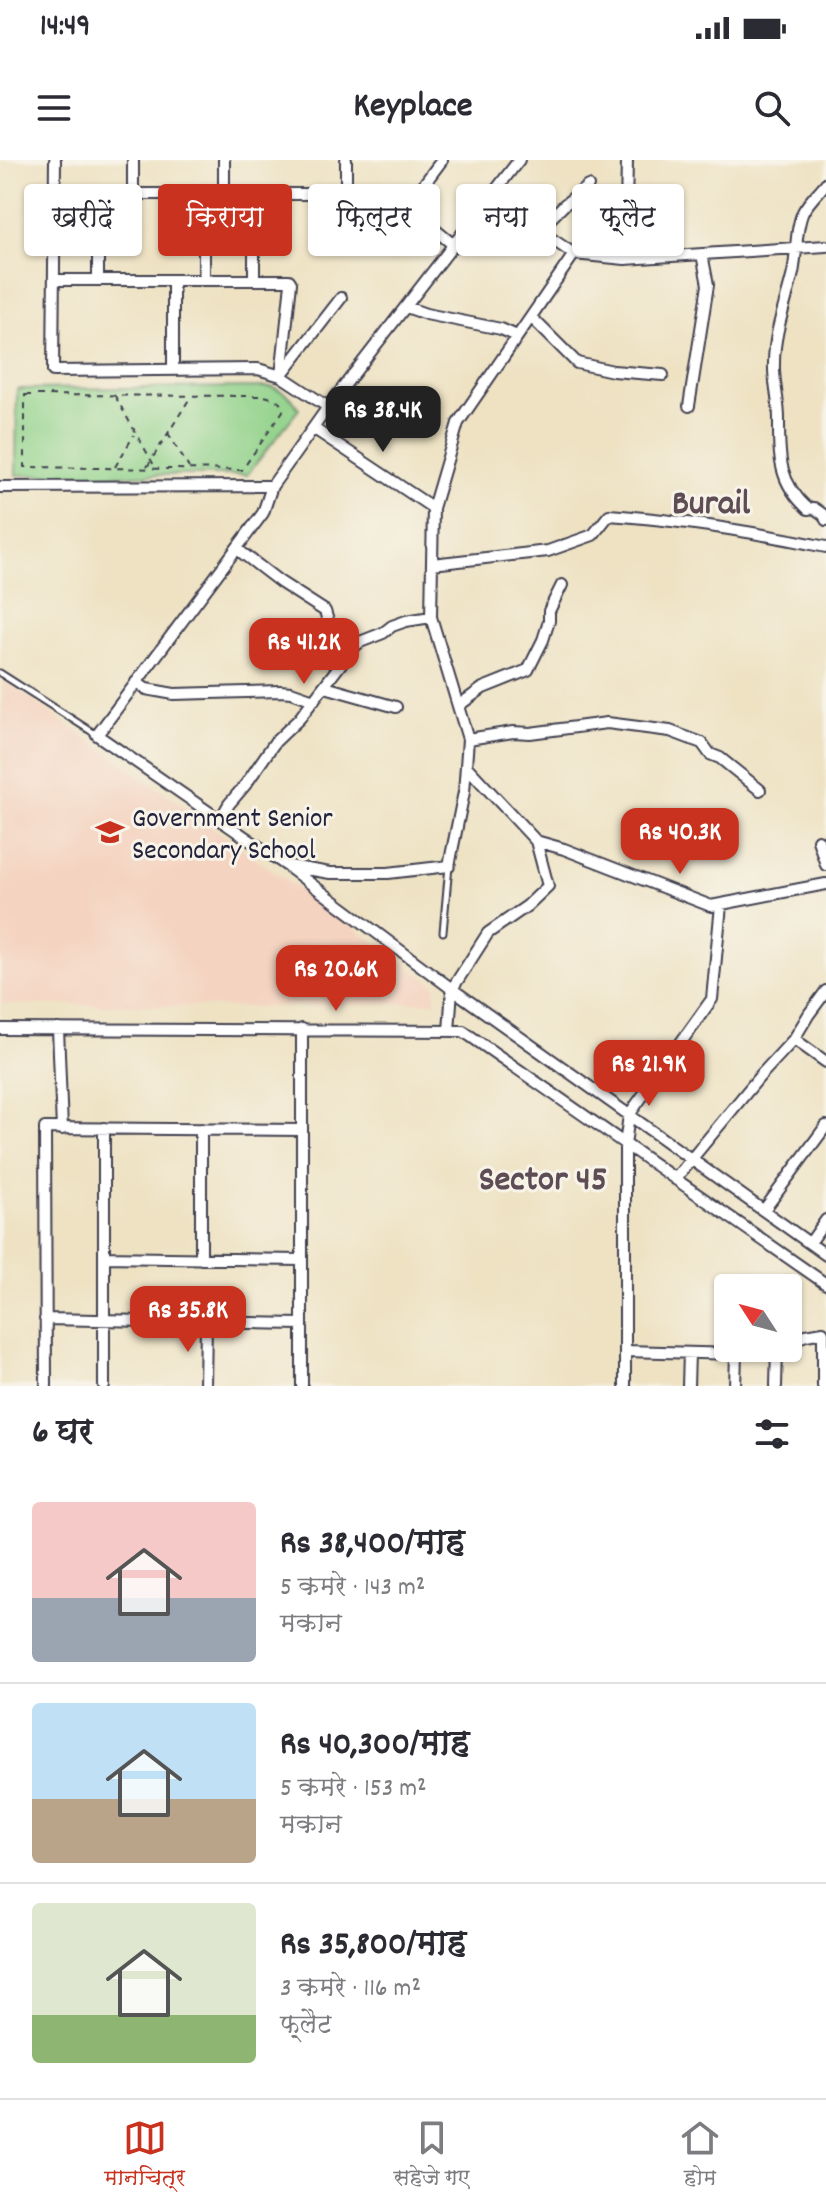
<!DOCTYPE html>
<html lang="hi">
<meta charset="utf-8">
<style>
body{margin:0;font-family:Dekko,"Playpen Sans Deva",sans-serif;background:#f2f2f3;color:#2b2b33;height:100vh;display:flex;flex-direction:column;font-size:30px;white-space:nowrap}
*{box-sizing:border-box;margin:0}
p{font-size:26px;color:#7c7c81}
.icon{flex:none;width:44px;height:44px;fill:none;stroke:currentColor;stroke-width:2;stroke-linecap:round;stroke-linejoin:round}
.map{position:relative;height:1226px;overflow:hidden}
.panel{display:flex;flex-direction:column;background:#fff;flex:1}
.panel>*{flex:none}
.top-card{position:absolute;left:24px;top:24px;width:778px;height:72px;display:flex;gap:16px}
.needle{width:52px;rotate:306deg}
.tools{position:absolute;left:714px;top:1114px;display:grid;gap:16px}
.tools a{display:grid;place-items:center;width:88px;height:88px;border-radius:8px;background:#fff;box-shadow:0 2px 6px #0004;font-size:40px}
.price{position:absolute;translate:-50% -68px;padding:0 18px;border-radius:16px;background:#c8321e;color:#fff;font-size:26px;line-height:52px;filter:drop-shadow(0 2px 4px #0008)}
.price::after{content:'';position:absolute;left:50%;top:48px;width:24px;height:18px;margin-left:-12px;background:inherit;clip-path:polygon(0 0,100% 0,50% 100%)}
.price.current{background:#222;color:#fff}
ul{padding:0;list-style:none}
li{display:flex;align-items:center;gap:24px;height:200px;padding:0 32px}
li+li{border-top:2px solid #e1e1e2}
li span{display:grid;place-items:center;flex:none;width:224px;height:160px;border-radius:8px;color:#555}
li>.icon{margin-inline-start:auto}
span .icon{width:96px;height:96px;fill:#fffc;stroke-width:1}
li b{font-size:34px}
h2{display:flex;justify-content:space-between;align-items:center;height:96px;padding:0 32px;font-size:34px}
.chip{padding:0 28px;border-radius:8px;background:#fff;box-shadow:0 2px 6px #0004;font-size:28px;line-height:72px}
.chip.current{background:#c8321e;color:#fff}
.status{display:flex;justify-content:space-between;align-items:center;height:56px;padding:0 40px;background:#fff;direction:ltr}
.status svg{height:22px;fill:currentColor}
header{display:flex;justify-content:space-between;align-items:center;height:104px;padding:0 32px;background:#fff;font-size:36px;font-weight:700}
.tab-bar{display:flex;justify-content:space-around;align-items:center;height:112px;border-top:2px solid #e1e1e2;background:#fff;font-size:22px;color:#7c7c81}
.tab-bar a{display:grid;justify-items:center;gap:4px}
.tab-bar .current{color:#c8321e}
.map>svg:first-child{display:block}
</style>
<div class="status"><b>14:49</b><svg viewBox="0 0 49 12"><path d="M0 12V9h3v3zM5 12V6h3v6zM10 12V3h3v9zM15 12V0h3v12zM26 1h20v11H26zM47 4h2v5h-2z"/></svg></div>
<header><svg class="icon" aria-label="menu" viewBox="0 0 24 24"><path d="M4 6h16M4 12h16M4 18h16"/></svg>Keyplace<svg class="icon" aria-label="search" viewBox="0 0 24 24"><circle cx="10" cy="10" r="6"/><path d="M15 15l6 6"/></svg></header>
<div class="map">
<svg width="826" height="1226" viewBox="0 0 826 1226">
<rect width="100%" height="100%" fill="#f7f3e8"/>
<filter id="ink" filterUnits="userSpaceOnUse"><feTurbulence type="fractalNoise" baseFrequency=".0125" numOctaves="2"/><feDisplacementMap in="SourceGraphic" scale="16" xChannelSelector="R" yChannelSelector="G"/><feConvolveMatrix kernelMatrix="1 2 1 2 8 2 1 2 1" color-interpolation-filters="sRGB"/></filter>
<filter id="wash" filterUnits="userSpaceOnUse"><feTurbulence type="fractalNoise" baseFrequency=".006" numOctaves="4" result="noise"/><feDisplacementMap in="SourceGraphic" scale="32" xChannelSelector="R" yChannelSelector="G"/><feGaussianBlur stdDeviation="1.8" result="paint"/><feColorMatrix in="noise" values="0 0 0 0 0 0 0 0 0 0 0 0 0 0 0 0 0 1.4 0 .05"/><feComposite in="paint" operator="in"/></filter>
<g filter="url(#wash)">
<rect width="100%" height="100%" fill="#eee2c3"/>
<path fill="#f4d3c0" d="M3,519L435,825V842L253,847L1,844Z"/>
<path fill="#91d28a" stroke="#5a7a62" stroke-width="2" d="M272,227C285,232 292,237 299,249L247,315H16L17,229Z"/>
</g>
<g filter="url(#ink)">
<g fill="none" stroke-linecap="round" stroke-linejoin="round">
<defs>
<path id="lane" d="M0,513L97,575
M443,772L449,706"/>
<path id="street" d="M55,0L53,211L258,209L281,216L328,247
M442,0L407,47L455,86
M826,23C819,32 808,42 803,52C795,70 797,94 793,113C786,143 774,172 774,203C773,222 779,240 779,259C779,296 778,322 808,349L814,348L824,355L826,360
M54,34H416
M133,34V0
M224,34V0
M346,34V0
M491,38L574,94L625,99L826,86
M539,70L564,45L588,26
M574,94L458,263L433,348L431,457L468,579L466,606L536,681L548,726L527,746L488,773L452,829L826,1095
M625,99L627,0
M54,120H289L291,123L281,216
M98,120V34
M173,120V209
M204,120V34
M254,120V34
M406,147L426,154L501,169L517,176
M531,157L577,203L613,211L663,215
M282,214L341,138
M689,246L708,125L702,94
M313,268L433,348
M272,326L263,353L97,575L287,706L452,829L449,871
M0,327L272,326L328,247L519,0
M237,389L280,422L325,451L329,464L353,488
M432,404L548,391L593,375L609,355C683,360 754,372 826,387
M136,522L146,529L174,534L280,531L291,532L314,540
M325,527L396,547
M458,546L483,528L528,510L543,480L549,461V451L562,425
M468,579L513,572L530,573L607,563L670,571L702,583L710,594L720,598L760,630
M220,660L229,644L246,624L275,582L299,559L353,488L360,482L383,473L392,466L406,461L431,457
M818,680L826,705
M536,681L564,689L711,746L826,724
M289,706L330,713H388L449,706L464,632L466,606
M0,869L463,871L826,1124
M58,869L62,969
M794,879L826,902
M104,968V1226
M675,1019L760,916L794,879L809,854L826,831
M764,1050L826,966
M810,1083L826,1060
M104,1097L302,1100
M201,1099V969
M45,1159L302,1164
M788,1182L806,1175L823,1172V1226
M625,1191L736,1194L771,1188
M46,1226L45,968L302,970
M205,1226L206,1163
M302,1226V869
M625,1226V985L629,955L712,839L721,745
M688,1226L689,1193
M735,1226L736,1194
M776,1226L777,1188"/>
</defs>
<use href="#lane" stroke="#413f4f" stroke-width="9"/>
<use href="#street" stroke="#413f4f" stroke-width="14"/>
<path stroke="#413f4f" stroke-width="2" stroke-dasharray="6 6" stroke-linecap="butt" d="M25,235L264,236C273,238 282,240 283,251L242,310L25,307Z
M115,236L155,307
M168,273L189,308
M115,307L134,275
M147,307L190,238"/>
<use href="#lane" stroke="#fff" stroke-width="5"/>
<use href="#street" stroke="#fff" stroke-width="10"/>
</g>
</g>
<defs>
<symbol id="school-bare" viewBox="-9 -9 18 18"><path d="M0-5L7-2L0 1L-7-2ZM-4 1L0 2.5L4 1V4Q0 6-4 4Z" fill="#c8321e" stroke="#f7f3e8" stroke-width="2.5" paint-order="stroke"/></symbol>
</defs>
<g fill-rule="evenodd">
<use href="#school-bare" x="90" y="652" width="40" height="40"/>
</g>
<g text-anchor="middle" stroke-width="6" stroke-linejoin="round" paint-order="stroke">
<g font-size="28" fill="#22223b" stroke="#f7f3e8" text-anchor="start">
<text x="132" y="666">Government Senior<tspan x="132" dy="32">Secondary School</tspan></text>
</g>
<g font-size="36" font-weight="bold" fill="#5f4d56" stroke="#f7f3e8">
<text x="711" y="353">Burail</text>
<text x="543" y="1029">Sector 45</text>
</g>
</g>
</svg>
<div class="tools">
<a><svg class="needle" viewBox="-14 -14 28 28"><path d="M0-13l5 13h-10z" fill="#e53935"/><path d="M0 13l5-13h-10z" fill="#7c7c81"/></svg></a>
</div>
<b class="price current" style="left:383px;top:294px">Rs 38.4K</b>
<b class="price" style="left:304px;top:526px">Rs 41.2K</b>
<b class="price" style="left:680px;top:716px">Rs 40.3K</b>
<b class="price" style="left:336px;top:853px">Rs 20.6K</b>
<b class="price" style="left:649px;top:948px">Rs 21.9K</b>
<b class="price" style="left:188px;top:1194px">Rs 35.8K</b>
<div class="top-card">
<a class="chip">खरीदें</a>
<a class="chip current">किराया</a>
<a class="chip">फ़िल्टर</a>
<a class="chip">नया</a>
<a class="chip">फ़्लैट</a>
</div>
</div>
<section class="panel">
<h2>6 घर<svg class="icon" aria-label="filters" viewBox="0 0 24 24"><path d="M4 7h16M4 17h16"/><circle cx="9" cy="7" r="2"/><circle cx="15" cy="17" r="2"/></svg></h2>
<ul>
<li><span style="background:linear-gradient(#f6c9c9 60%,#9aa5b1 0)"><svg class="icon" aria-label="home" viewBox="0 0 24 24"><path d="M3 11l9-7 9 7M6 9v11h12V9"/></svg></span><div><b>Rs 38,400/माह</b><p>5 कमरे · 143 m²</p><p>मकान</p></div></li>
<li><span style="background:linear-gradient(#bfe0f5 60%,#b9a48a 0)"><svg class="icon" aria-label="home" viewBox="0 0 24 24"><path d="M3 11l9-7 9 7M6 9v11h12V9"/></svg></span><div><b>Rs 40,300/माह</b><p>5 कमरे · 153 m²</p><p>मकान</p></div></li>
<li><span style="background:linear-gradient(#dfe7d0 70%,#8fb573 0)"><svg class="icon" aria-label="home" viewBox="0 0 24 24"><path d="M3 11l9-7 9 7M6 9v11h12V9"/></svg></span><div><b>Rs 35,800/माह</b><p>3 कमरे · 116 m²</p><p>फ़्लैट</p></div></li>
</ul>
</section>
<nav class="tab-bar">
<a class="current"><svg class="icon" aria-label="map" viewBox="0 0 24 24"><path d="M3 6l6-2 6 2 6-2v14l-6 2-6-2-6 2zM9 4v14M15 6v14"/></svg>मानचित्र</a>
<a><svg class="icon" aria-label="saved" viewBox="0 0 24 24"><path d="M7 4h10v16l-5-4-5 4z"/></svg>सहेजे गए</a>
<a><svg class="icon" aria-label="home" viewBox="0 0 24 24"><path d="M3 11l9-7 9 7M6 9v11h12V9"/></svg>होम</a>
</nav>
